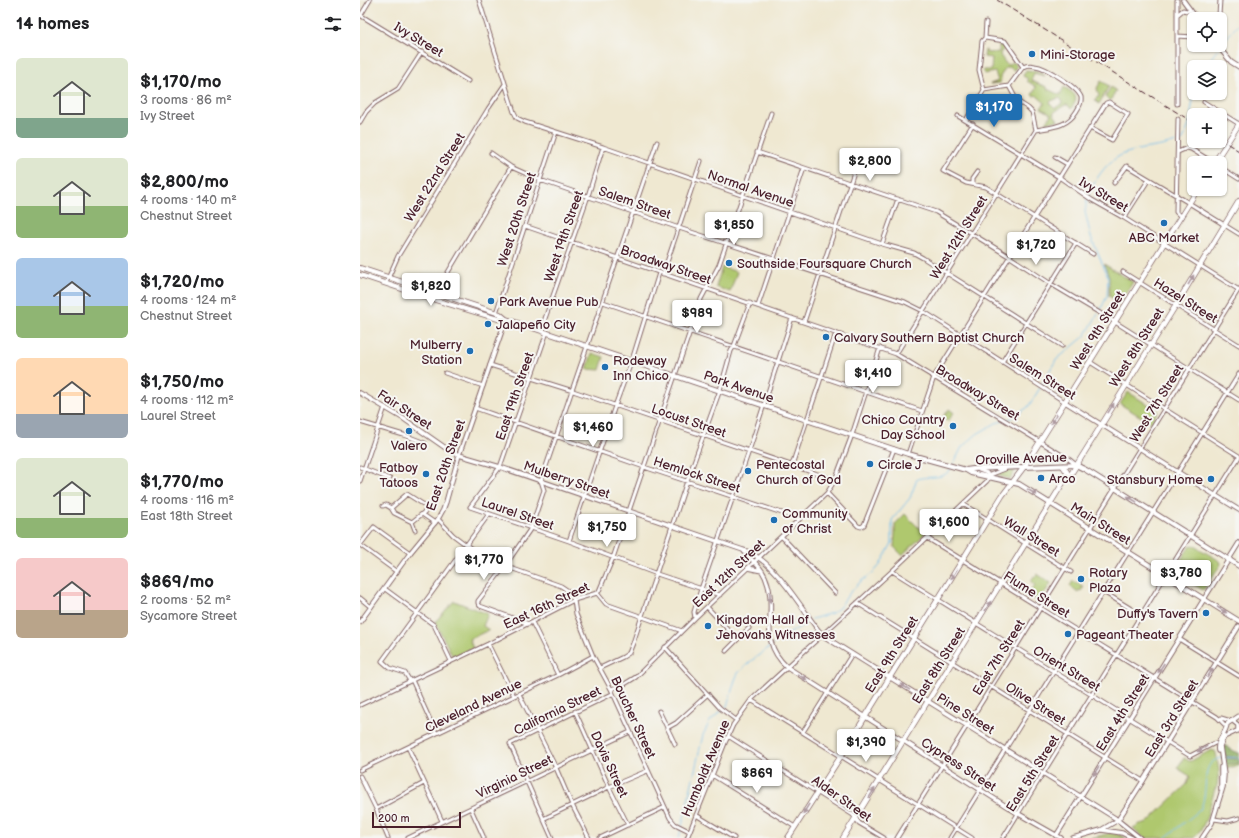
<!DOCTYPE html>
<meta charset="utf-8">
<style>
body{margin:0;font-family:"Balsamiq Sans",sans-serif;background:#f6f6f6;color:#202124;height:100vh;display:flex;flex-direction:column;font-size:15px;white-space:nowrap}
*{box-sizing:border-box;margin:0}
p{font-size:13px;color:#757577}
.icon{flex:none;width:22px;height:22px;fill:none;stroke:currentColor;stroke-width:2;stroke-linecap:round;stroke-linejoin:round}
.map{position:relative;flex:1;overflow:hidden}
.details{display:flex;flex-direction:column;background:#fff;width:360px}
.details>*{flex:none}
.tools{position:absolute;left:827px;top:12px;display:grid;gap:8px}
.tools a{display:grid;place-items:center;width:40px;height:40px;border-radius:6px;background:#fff;box-shadow:0 1px 3px #0004;font-size:20px}
.scale{position:absolute;left:12px;bottom:10px;width:89px;box-sizing:border-box;padding-left:4px;border:2px solid #4a1f2b;border-top:0;font-size:11px;line-height:14px;white-space:nowrap;color:#4a1f2b;-webkit-text-stroke:3px #f6f6f2;paint-order:stroke}
.price{position:absolute;translate:-50% -34px;padding:0 9px;border-radius:4px;background:#fff;color:#222;font-size:13px;line-height:26px;filter:drop-shadow(0 1px 2px #0008)}
.price::after{content:'';position:absolute;left:50%;top:24px;width:12px;height:9px;margin-left:-6px;background:inherit;clip-path:polygon(0 0,100% 0,50% 100%)}
.price.current{background:#1f6fb2;color:#fff}
ul{padding:0;list-style:none}
li{display:flex;align-items:center;gap:12px;height:100px;padding:0 16px}
li span{display:grid;place-items:center;flex:none;width:112px;height:80px;border-radius:6px;color:#555}
li>.icon{margin-inline-start:auto}
span .icon{width:48px;height:48px;fill:#fffc;stroke-width:1}
li b{font-size:17px}
h2{display:flex;justify-content:space-between;align-items:center;height:48px;padding:0 16px;font-size:17px}
main{display:flex;flex:1;min-height:0}
.map>svg:first-child{display:block}
</style>
<main>
<section class="details">
<h2>14 homes<svg class="icon" aria-label="filters" viewBox="0 0 24 24"><path d="M4 7h16M4 17h16"/><circle cx="9" cy="7" r="2"/><circle cx="15" cy="17" r="2"/></svg></h2>
<ul>
<li><span style="background:linear-gradient(#dfe7d0 75%,#7fa58c 0)"><svg class="icon" aria-label="home" viewBox="0 0 24 24"><path d="M3 11l9-7 9 7M6 9v11h12V9"/></svg></span><div><b>$1,170/mo</b><p>3 rooms · 86 m²</p><p>Ivy Street</p></div></li>
<li><span style="background:linear-gradient(#dfe7d0 60%,#8fb573 0)"><svg class="icon" aria-label="home" viewBox="0 0 24 24"><path d="M3 11l9-7 9 7M6 9v11h12V9"/></svg></span><div><b>$2,800/mo</b><p>4 rooms · 140 m²</p><p>Chestnut Street</p></div></li>
<li><span style="background:linear-gradient(#a9c7e8 60%,#8fb573 0)"><svg class="icon" aria-label="home" viewBox="0 0 24 24"><path d="M3 11l9-7 9 7M6 9v11h12V9"/></svg></span><div><b>$1,720/mo</b><p>4 rooms · 124 m²</p><p>Chestnut Street</p></div></li>
<li><span style="background:linear-gradient(#ffd9b3 70%,#9aa5b1 0)"><svg class="icon" aria-label="home" viewBox="0 0 24 24"><path d="M3 11l9-7 9 7M6 9v11h12V9"/></svg></span><div><b>$1,750/mo</b><p>4 rooms · 112 m²</p><p>Laurel Street</p></div></li>
<li><span style="background:linear-gradient(#dfe7d0 75%,#8fb573 0)"><svg class="icon" aria-label="home" viewBox="0 0 24 24"><path d="M3 11l9-7 9 7M6 9v11h12V9"/></svg></span><div><b>$1,770/mo</b><p>4 rooms · 116 m²</p><p>East 18th Street</p></div></li>
<li><span style="background:linear-gradient(#f6c9c9 65%,#b9a48a 0)"><svg class="icon" aria-label="home" viewBox="0 0 24 24"><path d="M3 11l9-7 9 7M6 9v11h12V9"/></svg></span><div><b>$869/mo</b><p>2 rooms · 52 m²</p><p>Sycamore Street</p></div></li>
</ul>
</section>
<div class="map">
<svg width="879" height="838" viewBox="0 0 879 838">
<rect width="100%" height="100%" fill="#f6f6f2"/>
<filter id="ink" filterUnits="userSpaceOnUse"><feTurbulence type="fractalNoise" baseFrequency=".025" numOctaves="2"/><feDisplacementMap in="SourceGraphic" scale="8" xChannelSelector="R" yChannelSelector="G"/><feConvolveMatrix kernelMatrix="1 2 1 2 8 2 1 2 1" color-interpolation-filters="sRGB"/></filter>
<filter id="wash" filterUnits="userSpaceOnUse"><feTurbulence type="fractalNoise" baseFrequency=".012" numOctaves="4" result="noise"/><feDisplacementMap in="SourceGraphic" scale="16" xChannelSelector="R" yChannelSelector="G"/><feGaussianBlur stdDeviation="0.9" result="paint"/><feColorMatrix in="noise" values="0 0 0 0 0 0 0 0 0 0 0 0 0 0 0 0 0 1.4 0 .05"/><feComposite in="paint" operator="in"/></filter>
<g filter="url(#wash)">
<rect width="100%" height="100%" fill="#efe8d1"/>
<path fill="#afc86e" stroke="#7c744c" fill-rule="evenodd" d="M639,45H642L645,48L641,52L640,55L646,64L649,65L654,62L657,66L654,70L649,67L648,68L646,67L640,77L641,79L640,83L630,84L638,81L635,72L624,74L623,70H631L632,58L624,57L625,50H626L627,53L639,52Z
M666,70L677,71L685,76L674,73L671,81L687,87V89L700,95L704,87C715,94 720,96 711,109L708,105H705L693,113L698,120L686,123L691,114L681,108L685,103L676,95L674,96L672,95L676,88L675,86L667,81L668,79L663,76ZM699,98L701,99L703,103L695,108L690,103L691,101Z
M741,81L749,86L739,104L735,100L736,98L739,97L737,88Z
M751,87L756,91L750,101L745,97Z
M744,264L773,282L760,303L749,296V277Z
M362,267L377,272L370,292L356,287Z
M232,353L244,357L240,370L227,369Z
M768,392L798,411L791,423L760,404Z
M589,409L594,413L588,421L583,417Z
M641,471H655L650,479L634,474Z
M545,514L565,534L542,555L534,547L535,533V524Z
M833,545L860,561L861,564L844,589L843,590L816,573L814,570L830,546Z
M677,574L691,583L679,602L668,595L675,585L671,582L674,576L675,577Z
M713,581L721,585V587H724L721,591L719,590L718,592L710,586Z
M94,601L128,614L123,626L129,630L109,639L113,648L93,657L75,622Z
M867,749L879,753V766L873,768L866,767L863,751Z
M851,750L855,751L856,753L859,770L857,786L855,789L846,819L842,828L834,838H784L773,828L780,824L788,822L827,784L830,776L817,768L824,758L829,761H831Z
M750,833L758,834L766,838H731Z"/>
<path fill="#8bac61" stroke="#6a6646" d="M864,746H866L872,750L879,753V758L864,756L863,749Z
M864,758L879,759V764H865Z"/>
<g fill="none" stroke-linecap="round" stroke-linejoin="round">
<path stroke="#73bdec" stroke-width="1" d="M860,46L879,23
M844,67L858,49
M819,141L823,140L829,125L834,93
M728,196C736,177 749,157 770,152C786,147 800,148 816,142
M727,199L725,212L731,237L748,277L747,296L740,311
M681,385L696,360L725,336L738,314
M593,465L602,447L617,434L636,423L652,418L668,407L680,388
M452,619L472,613L479,608L488,595L500,582L514,572L520,565L532,543V520L550,498L557,479C569,475 585,481 591,468
M413,644L449,621
M322,826L343,735L350,721L367,706L375,680L378,673L391,661L411,646
M319,838L321,829
M805,838L840,810C853,783 832,753 879,758"/>
</g>
</g>
<g filter="url(#ink)">
<g fill="none" stroke-linecap="round" stroke-linejoin="round">
<defs>
<path id="minor" d="M119,0L154,112L157,118L165,122L243,147L522,244L554,253L563,258L702,346
M817,0V104
M0,15L108,81
M1,15L10,0
M817,15L823,10L831,12
M837,19L859,15L860,0
M817,36L834,37
M625,38L626,22
M663,67C667,65 671,65 675,66C686,67 717,87 721,97C722,103 719,107 716,112C707,127 692,127 676,130
M649,86L657,101L668,108L672,112L676,130
M844,102L879,124
M598,116L699,177L732,200L764,218L879,290
M818,119L816,212L821,217
M606,120L624,90L619,70L622,41L625,38L645,41L663,67L649,86L624,90
M0,122L6,112L15,103L38,89L62,52
M613,124L583,171L606,183L626,187L733,254
M397,152L576,212L650,257L691,284L755,322L879,400
M818,152L827,148L831,149L854,163
M131,153L151,167L180,180L319,228L545,302L563,311L705,402
M695,157L707,164
M860,167L879,179
M754,183L767,166L829,203L879,234
M612,184V179L617,172
M764,218L789,179
M165,226L536,354L710,460L716,465
M522,244L538,199
M763,272L879,345
M303,274L341,161
M26,283L38,256L128,109L145,84
M72,299L151,167
M243,302L562,411
M398,306L444,168
M136,313L196,132
M444,322L500,154
M181,330L228,196L243,147
M187,332L140,467L110,507L209,541L297,574L360,595
M536,354L676,130
M642,362L716,243
M730,362L879,456
M130,365L213,391L475,480
M85,373L123,386
M115,408L284,467L434,517L439,520
M0,422L47,436L65,443
M548,454L574,377L746,103L749,102L768,114L752,140L730,128
M432,465L476,333
M0,467L30,479
M619,470L627,473L629,478
M0,481L25,407
M467,493L498,526L501,527L504,525L534,449
M603,504L711,572
M23,506L26,505L31,508
M31,508L47,494L69,508L62,514L75,523
M31,508L34,513L52,522L62,514
M78,519L93,535L129,562L145,566L201,586L210,592L214,600L216,614L233,656L251,689L310,818L315,824L329,831
M52,522L55,530
M422,537L475,593
M567,538L857,717L866,726
M209,541L255,406L272,360L299,273
M532,571L830,756L855,743
M37,572L0,545L14,527L50,553
M737,588L781,615
M25,589L74,625L91,661
M237,593L246,604L322,631
M0,598L11,607
M497,603L783,781
M347,607L377,639
M335,618L334,612L341,589L389,451L432,318
M172,622L198,675
M169,624L120,606L118,603V601L145,566L171,528L184,490L181,481L297,142
M819,639L879,676
M128,644L154,696
M305,647L360,708L376,720
M366,651L389,628
M240,668L263,657L269,653L273,643L327,481L360,390L371,351L374,346L390,303
M52,680L76,733
M50,681L45,673L30,668L22,661L129,514
M251,689L263,685L276,677L335,618L467,493L475,480L492,435L520,348
M159,694L196,768L212,805L229,838
M391,700L612,838
M0,705L128,644L214,600L237,593L239,591L253,558L341,299L359,265L411,113
M215,711L249,787L268,825
M299,711L315,744
M861,718L871,721
M307,728L316,723L348,694
M443,732L492,654
M368,736L493,815L499,823L524,838
M48,747L82,821
M0,770L198,675L233,656
M352,775L435,827
M0,776L16,809L28,838
M16,809L64,783
M111,809L124,838
M336,815L374,838
M183,819L249,787L287,771
M854,819L868,821L879,818
M48,838L270,732
M192,838L150,744L252,694
M240,838L305,807
M327,838L365,743L373,725L391,700L532,571L627,481L630,475L645,469
M537,838L879,289
M590,838L879,374
M643,838L879,457"/>
<path id="tertiary" d="M823,0L837,19
M857,45L871,62L879,67
M0,393L44,419L87,449L99,455L140,467L383,550C394,564 403,566 408,585C417,616 397,639 427,667L657,813L701,838
M705,402L879,510
M383,550C411,556 442,609 459,631L465,637L755,818L780,838
M388,568L402,571
M0,622L50,553L78,519L83,510L86,502L99,455L146,319
M873,721L878,725V731
M858,751C856,740 866,734 867,724L879,716
M861,767V790
M742,830L762,833L772,838
M696,836L879,543
M713,838L741,830L758,820L783,781L879,626
M842,838L852,823L863,787L864,775L860,746L864,737L879,730"/>
<path id="secondary" d="M0,268L140,314L146,319
M0,275L72,299L138,319H146L548,454L606,470L611,473L659,484L879,621
M606,470L613,469L716,465L726,470L879,566"/>
<path id="primary" d="M854,163L879,124
M703,466L707,472L706,478
M428,838L481,756L642,496L664,467L838,189
M483,838L706,478L711,474L816,305L879,201"/>
</defs>
<use href="#minor" stroke="#846565" stroke-width="5"/>
<use href="#tertiary" stroke="#846565" stroke-width="5.5"/>
<use href="#secondary" stroke="#846565" stroke-width="6"/>
<use href="#primary" stroke="#846565" stroke-width="6"/>
<use href="#minor" stroke="#fff" stroke-width="3"/>
<use href="#tertiary" stroke="#fff" stroke-width="3.5"/>
<use href="#secondary" stroke="#fff" stroke-width="4"/>
<use href="#primary" stroke="#fff" stroke-width="4.5"/>
<path stroke="#4a1f2b" stroke-width="1" stroke-dasharray="6 3" stroke-linecap="butt" d="M637,0L834,123
M860,139L879,151"/>
</g>
<defs><path id="oneway-solid" d="M-6-.8H1V-3.2L6.5 0L1 3.2V.8H-6Z"/></defs>
<g fill="#ae9aa0">
<use href="#oneway-solid" transform="translate(831 280) rotate(-60)"/>
<use href="#oneway-solid" transform="translate(751 408) rotate(-58)"/>
<use href="#oneway-solid" transform="translate(694 419) rotate(122)"/>
<use href="#oneway-solid" transform="translate(672 492) rotate(32)"/>
<use href="#oneway-solid" transform="translate(772 499) rotate(-149)"/>
<use href="#oneway-solid" transform="translate(594 574) rotate(122)"/>
<use href="#oneway-solid" transform="translate(410 597) rotate(87)"/>
<use href="#oneway-solid" transform="translate(628 606) rotate(-59)"/>
<use href="#oneway-solid" transform="translate(862 610) rotate(33)"/>
<use href="#oneway-solid" transform="translate(801 668) rotate(123)"/>
<use href="#oneway-solid" transform="translate(850 673) rotate(-58)"/>
<use href="#oneway-solid" transform="translate(442 677) rotate(31)"/>
<use href="#oneway-solid" transform="translate(545 687) rotate(-148)"/>
<use href="#oneway-solid" transform="translate(842 749) rotate(151)"/>
<use href="#oneway-solid" transform="translate(736 771) rotate(122)"/>
<use href="#oneway-solid" transform="translate(512 793) rotate(-58)"/>
<use href="#oneway-solid" transform="translate(446 809) rotate(122)"/>
</g>
</g>
<g fill="#1f6fb2" stroke="#f6f6f2" stroke-width="1.5">
<circle cx="672" cy="54" r="4"/>
<circle cx="804" cy="223" r="4"/>
<circle cx="369" cy="263" r="4"/>
<circle cx="131" cy="301" r="4"/>
<circle cx="128" cy="324" r="4"/>
<circle cx="466" cy="337" r="4"/>
<circle cx="110" cy="351" r="4"/>
<circle cx="245" cy="367" r="4"/>
<circle cx="593" cy="426" r="4"/>
<circle cx="49" cy="431" r="4"/>
<circle cx="510" cy="464" r="4"/>
<circle cx="388" cy="471" r="4"/>
<circle cx="66" cy="474" r="4"/>
<circle cx="681" cy="478" r="4"/>
<circle cx="851" cy="479" r="4"/>
<circle cx="414" cy="520" r="4"/>
<circle cx="721" cy="579" r="4"/>
<circle cx="846" cy="613" r="4"/>
<circle cx="348" cy="626" r="4"/>
<circle cx="708" cy="634" r="4"/>
</g>
<g text-anchor="middle" stroke-width="4" stroke-linejoin="round" paint-order="stroke">
<g font-size="13" fill="#4a1f2b" stroke="#f6f6f2">
<text transform="translate(59 39) rotate(31)" y="5">Ivy Street</text>
<text transform="translate(74 177) rotate(-58)" y="5">West 22nd Street</text>
<text transform="translate(391 188) rotate(19)" y="5">Normal Avenue</text>
<text transform="translate(744 194) rotate(31)" y="5">Ivy Street</text>
<text transform="translate(275 202) rotate(19)" y="5">Salem Street</text>
<text transform="translate(156 219) rotate(-72)" y="5">West 20th Street</text>
<text transform="translate(203 236) rotate(-71)" y="5">West 19th Street</text>
<text transform="translate(598 237) rotate(-58)" y="5">West 12th Street</text>
<text transform="translate(306 264) rotate(19)" y="5">Broadway Street</text>
<text transform="translate(826 300) rotate(32)" y="5">Hazel Street</text>
<text transform="translate(737 330) rotate(-58)" y="5">West 9th Street</text>
<text transform="translate(776 347) rotate(-58)" y="5">West 8th Street</text>
<text transform="translate(683 376) rotate(32)" y="5">Salem Street</text>
<text transform="translate(379 386) rotate(19)" y="5">Park Avenue</text>
<text transform="translate(618 392) rotate(31)" y="5">Broadway Street</text>
<text transform="translate(154 396) rotate(-71)" y="5">East 19th Street</text>
<text transform="translate(796 403) rotate(-58)" y="5">West 7th Street</text>
<text transform="translate(45 409) rotate(33)" y="5">Fair Street</text>
<text transform="translate(329 420) rotate(19)" y="5">Locust Street</text>
<text transform="translate(661 458) rotate(-2)" y="5">Oroville Avenue</text>
<text transform="translate(85 465) rotate(-71)" y="5">East 20th Street</text>
<text transform="translate(337 474) rotate(18)" y="5">Hemlock Street</text>
<text transform="translate(207 479) rotate(19)" y="5">Mulberry Street</text>
<text transform="translate(158 513) rotate(19)" y="5">Laurel Street</text>
<text transform="translate(741 523) rotate(32)" y="5">Main Street</text>
<text transform="translate(672 536) rotate(32)" y="5">Wall Street</text>
<text transform="translate(368 573) rotate(-43)" y="5">East 12th Street</text>
<text transform="translate(677 594) rotate(32)" y="5">Flume Street</text>
<text transform="translate(186 605) rotate(-25)" y="5">East 16th Street</text>
<text transform="translate(531 654) rotate(-58)" y="5">East 9th Street</text>
<text transform="translate(638 657) rotate(-58)" y="5">East 7th Street</text>
<text transform="translate(578 665) rotate(-58)" y="5">East 8th Street</text>
<text transform="translate(707 668) rotate(31)" y="5">Orient Street</text>
<text transform="translate(676 703) rotate(32)" y="5">Olive Street</text>
<text transform="translate(113 705) rotate(-26)" y="5">Cleveland Avenue</text>
<text transform="translate(197 710) rotate(-26)" y="5">California Street</text>
<text transform="translate(762 712) rotate(-58)" y="5">East 4th Street</text>
<text transform="translate(606 713) rotate(32)" y="5">Pine Street</text>
<text transform="translate(274 717) rotate(65)" y="5">Boucher Street</text>
<text transform="translate(811 718) rotate(-58)" y="5">East 3rd Street</text>
<text transform="translate(250 764) rotate(65)" y="5">Davis Street</text>
<text transform="translate(599 764) rotate(33)" y="5">Cypress Street</text>
<text transform="translate(345 768) rotate(-67)" y="5">Humboldt Avenue</text>
<text transform="translate(672 773) rotate(-58)" y="5">East 5th Street</text>
<text transform="translate(154 776) rotate(-26)" y="5">Virginia Street</text>
<text transform="translate(482 798) rotate(35)" y="5">Alder Street</text>
</g>
<g font-size="13" fill="#4a1f2b" stroke="#f6f6f2" text-anchor="start">
<text x="680" y="59">Mini-Storage</text>
<text x="804" y="242" text-anchor="middle">ABC Market</text>
<text x="377" y="268">Southside Foursquare Church</text>
<text x="139" y="306">Park Avenue Pub</text>
<text x="136" y="329">Jalapeño City</text>
<text x="474" y="342">Calvary Southern Baptist Church</text>
<text x="102" y="349" text-anchor="end">Mulberry<tspan x="102" dy="15">Station</tspan></text>
<text x="253" y="365">Rodeway<tspan x="253" dy="15">Inn Chico</tspan></text>
<text x="585" y="424" text-anchor="end">Chico Country<tspan x="585" dy="15">Day School</tspan></text>
<text x="49" y="450" text-anchor="middle">Valero</text>
<text x="396" y="469">Pentecostal<tspan x="396" dy="15">Church of God</tspan></text>
<text x="518" y="469">Circle J</text>
<text x="58" y="472" text-anchor="end">Fatboy<tspan x="58" dy="15">Tatoos</tspan></text>
<text x="689" y="483">Arco</text>
<text x="843" y="484" text-anchor="end">Stansbury Home</text>
<text x="422" y="518">Community<tspan x="422" dy="15">of Christ</tspan></text>
<text x="729" y="577">Rotary<tspan x="729" dy="15">Plaza</tspan></text>
<text x="838" y="618" text-anchor="end">Duffy's Tavern</text>
<text x="356" y="624">Kingdom Hall of<tspan x="356" dy="15">Jehovahs Witnesses</tspan></text>
<text x="716" y="639">Pageant Theater</text>
</g>
</g>
</svg>
<div class="tools">
<a><svg class="icon" aria-label="locate" viewBox="0 0 24 24"><circle cx="12" cy="12" r="6"/><path d="M12 2v4M12 18v4M2 12h4M18 12h4"/></svg></a>
<a><svg class="icon" aria-label="layers" viewBox="0 0 24 24"><path d="M12 4l9 5-9 5-9-5zM3 14l9 5 9-5"/></svg></a>
<a>+</a>
<a>−</a>
</div>
<div class="scale">200 m</div>
<b class="price current" style="left:634px;top:128px">$1,170</b>
<b class="price" style="left:510px;top:182px">$2,800</b>
<b class="price" style="left:374px;top:246px">$1,850</b>
<b class="price" style="left:676px;top:266px">$1,720</b>
<b class="price" style="left:71px;top:307px">$1,820</b>
<b class="price" style="left:337px;top:334px">$989</b>
<b class="price" style="left:513px;top:394px">$1,410</b>
<b class="price" style="left:233px;top:448px">$1,460</b>
<b class="price" style="left:589px;top:543px">$1,600</b>
<b class="price" style="left:247px;top:548px">$1,750</b>
<b class="price" style="left:124px;top:581px">$1,770</b>
<b class="price" style="left:821px;top:594px">$3,780</b>
<b class="price" style="left:506px;top:763px">$1,390</b>
<b class="price" style="left:397px;top:794px">$869</b>
</div>
</main>
